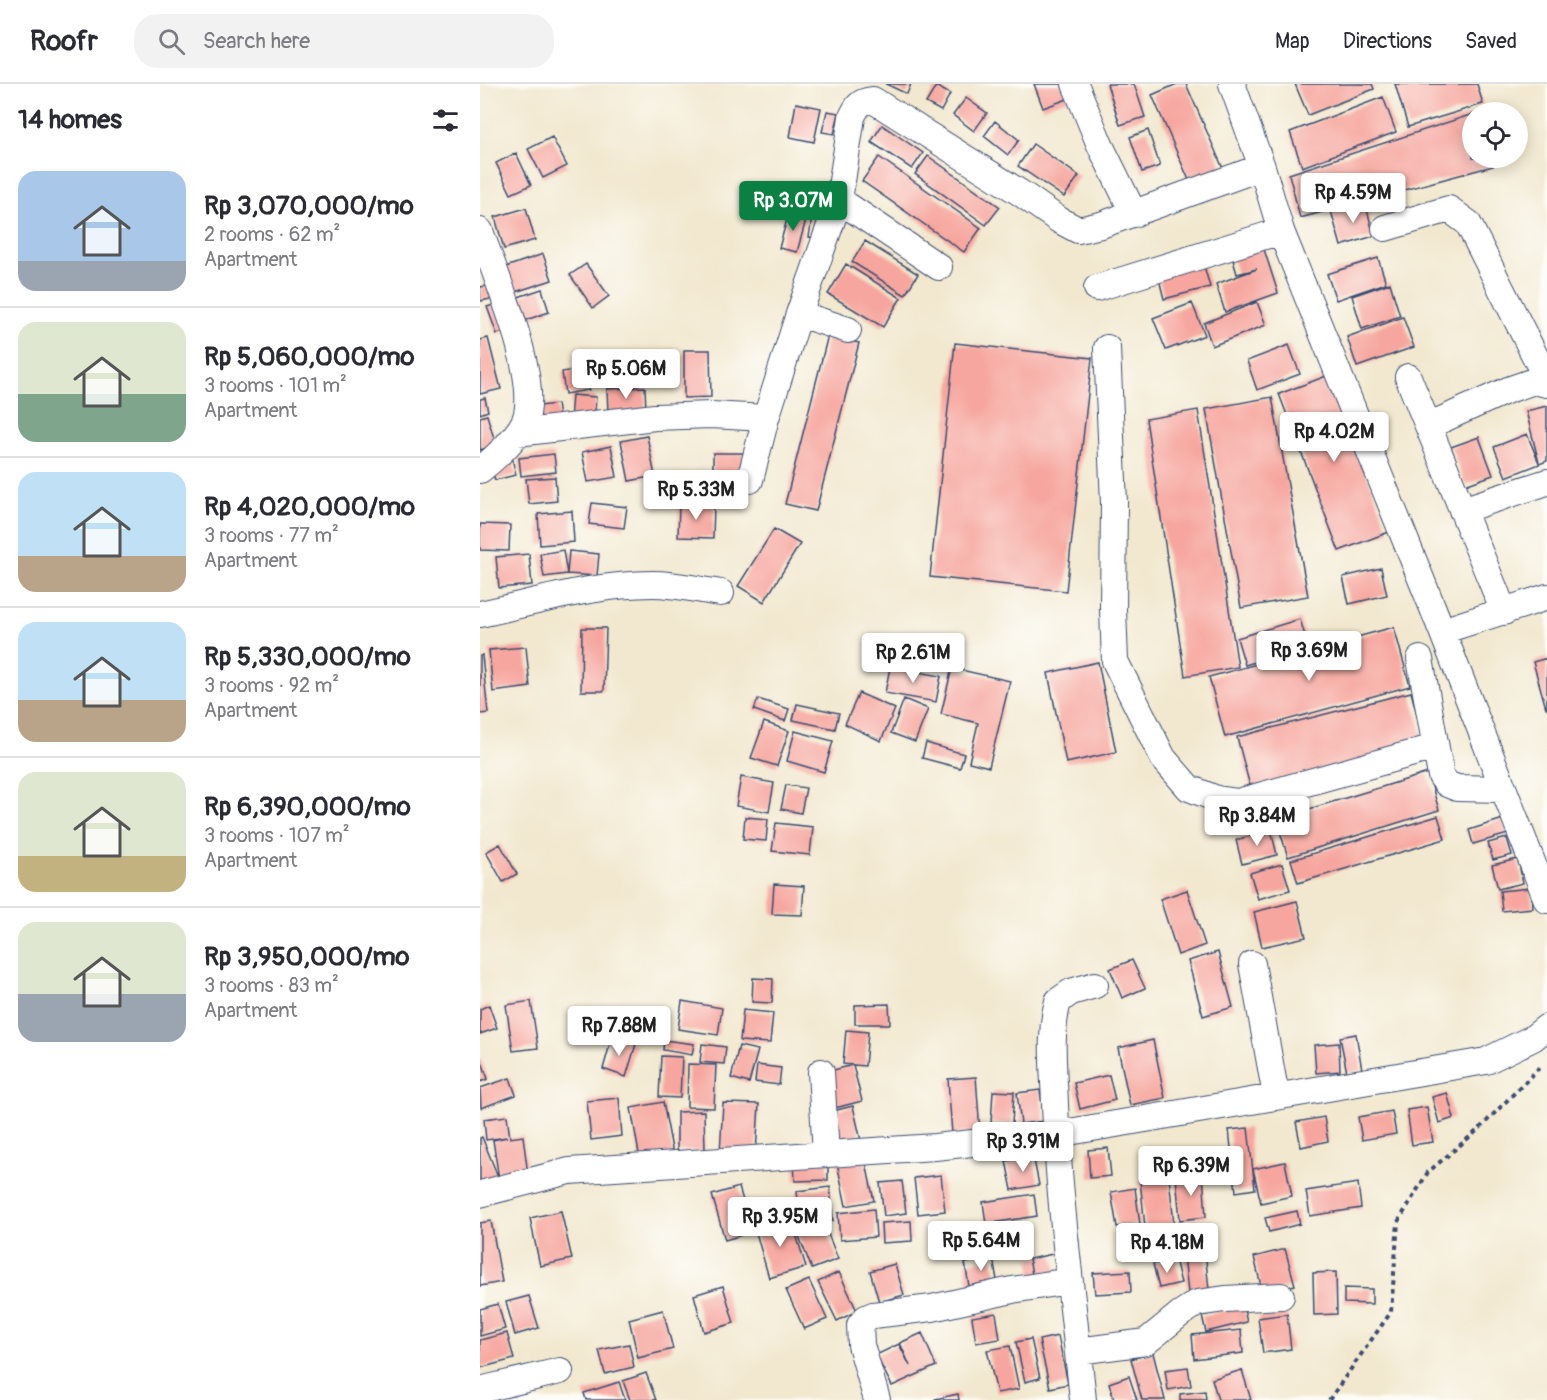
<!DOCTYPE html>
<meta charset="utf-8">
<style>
body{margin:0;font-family:Pangolin,sans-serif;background:#f2f2f3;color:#2b2b33;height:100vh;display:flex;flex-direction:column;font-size:22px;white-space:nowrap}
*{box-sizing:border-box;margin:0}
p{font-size:20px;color:#7c7c81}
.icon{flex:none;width:33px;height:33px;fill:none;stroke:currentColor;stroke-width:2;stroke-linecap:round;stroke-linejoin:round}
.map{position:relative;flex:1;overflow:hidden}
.drawer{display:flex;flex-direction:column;background:#fff;width:480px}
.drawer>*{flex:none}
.fabs{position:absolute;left:982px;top:18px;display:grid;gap:12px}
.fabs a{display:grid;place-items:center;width:66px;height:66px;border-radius:50%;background:#fff;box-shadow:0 3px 15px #0003;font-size:30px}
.price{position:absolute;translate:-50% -51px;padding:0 14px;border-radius:6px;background:#fff;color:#222;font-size:20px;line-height:39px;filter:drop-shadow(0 2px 3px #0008)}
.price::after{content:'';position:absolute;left:50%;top:36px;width:18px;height:14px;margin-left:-9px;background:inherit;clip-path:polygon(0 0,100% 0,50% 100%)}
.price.selected{background:#0b8043;color:#fff}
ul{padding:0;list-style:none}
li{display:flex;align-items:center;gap:18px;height:150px;padding:0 18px}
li+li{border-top:2px solid #e1e1e2}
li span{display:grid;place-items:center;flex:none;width:168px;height:120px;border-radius:18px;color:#555}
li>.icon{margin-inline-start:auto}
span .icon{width:72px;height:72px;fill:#fffc;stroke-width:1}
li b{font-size:26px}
h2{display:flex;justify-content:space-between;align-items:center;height:72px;padding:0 18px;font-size:26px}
header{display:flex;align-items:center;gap:36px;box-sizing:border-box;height:84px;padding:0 30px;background:#fff;border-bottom:2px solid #e1e1e2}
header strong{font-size:28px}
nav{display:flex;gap:33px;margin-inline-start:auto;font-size:21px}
.search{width:420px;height:54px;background:#f2f2f3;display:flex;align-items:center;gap:15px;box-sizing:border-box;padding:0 21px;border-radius:24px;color:#7c7c81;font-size:22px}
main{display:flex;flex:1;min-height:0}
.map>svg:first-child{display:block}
</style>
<header>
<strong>Roofr</strong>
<div class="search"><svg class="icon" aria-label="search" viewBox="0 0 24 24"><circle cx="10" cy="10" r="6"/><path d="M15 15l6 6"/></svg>Search here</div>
<nav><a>Map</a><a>Directions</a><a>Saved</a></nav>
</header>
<main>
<section class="drawer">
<h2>14 homes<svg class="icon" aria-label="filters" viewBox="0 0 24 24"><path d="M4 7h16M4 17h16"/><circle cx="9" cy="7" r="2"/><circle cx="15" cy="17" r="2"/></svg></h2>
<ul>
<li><span style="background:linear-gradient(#a9c7e8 75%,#9aa5b1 0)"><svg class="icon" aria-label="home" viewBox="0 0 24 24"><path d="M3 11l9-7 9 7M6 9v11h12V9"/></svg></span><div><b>Rp 3,070,000/mo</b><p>2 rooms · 62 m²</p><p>Apartment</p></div></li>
<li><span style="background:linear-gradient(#dfe7d0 60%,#7fa58c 0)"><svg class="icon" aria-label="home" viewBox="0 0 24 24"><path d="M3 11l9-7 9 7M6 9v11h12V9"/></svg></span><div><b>Rp 5,060,000/mo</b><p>3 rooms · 101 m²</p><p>Apartment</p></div></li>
<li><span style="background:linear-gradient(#bfe0f5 70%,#b9a48a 0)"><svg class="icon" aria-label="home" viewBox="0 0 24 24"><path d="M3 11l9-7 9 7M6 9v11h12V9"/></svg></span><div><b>Rp 4,020,000/mo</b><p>3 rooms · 77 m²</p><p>Apartment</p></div></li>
<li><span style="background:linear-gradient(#bfe0f5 65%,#b9a48a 0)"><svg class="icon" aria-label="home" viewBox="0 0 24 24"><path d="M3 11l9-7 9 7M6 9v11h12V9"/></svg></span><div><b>Rp 5,330,000/mo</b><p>3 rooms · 92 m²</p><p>Apartment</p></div></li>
<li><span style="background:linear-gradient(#dfe7d0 70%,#c2b280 0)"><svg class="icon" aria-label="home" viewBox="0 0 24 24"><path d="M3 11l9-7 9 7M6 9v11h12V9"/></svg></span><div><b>Rp 6,390,000/mo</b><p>3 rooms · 107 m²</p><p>Apartment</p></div></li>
<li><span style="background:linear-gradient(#dfe7d0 60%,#9aa5b1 0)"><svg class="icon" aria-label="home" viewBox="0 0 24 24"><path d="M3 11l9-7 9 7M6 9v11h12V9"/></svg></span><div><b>Rp 3,950,000/mo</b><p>3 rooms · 83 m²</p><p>Apartment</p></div></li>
</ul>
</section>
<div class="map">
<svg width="1067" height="1316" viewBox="0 0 1067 1316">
<rect width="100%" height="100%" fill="#fdfcf7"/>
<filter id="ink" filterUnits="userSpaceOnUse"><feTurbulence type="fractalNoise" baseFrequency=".0167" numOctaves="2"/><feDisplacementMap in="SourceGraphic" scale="12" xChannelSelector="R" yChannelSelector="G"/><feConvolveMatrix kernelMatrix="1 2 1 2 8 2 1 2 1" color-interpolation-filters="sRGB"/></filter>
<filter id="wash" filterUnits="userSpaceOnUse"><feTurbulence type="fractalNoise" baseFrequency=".008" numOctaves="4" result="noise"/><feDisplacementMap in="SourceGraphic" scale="24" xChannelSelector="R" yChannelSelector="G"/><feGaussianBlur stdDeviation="1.35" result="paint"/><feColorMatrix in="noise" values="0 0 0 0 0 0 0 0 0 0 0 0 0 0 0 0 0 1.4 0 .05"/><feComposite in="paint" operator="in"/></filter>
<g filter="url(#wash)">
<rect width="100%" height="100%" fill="#f2e8cf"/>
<g id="blocks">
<path fill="#f6a69e" d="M406,0H431L427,10Z
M554,0H584L590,14L563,24Z
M627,0H654L665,33L640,41Z
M697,0H706L745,89L712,103L672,11Z
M815,0H892L894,5L828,31Z
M915,0H997L1003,20L928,43Z
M456,2L470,10L461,27L446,19Z
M903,13L916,48L822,83L810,48Z
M486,14L507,29L494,47L473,31Z
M316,19L341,24L334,58L310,53Z
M347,27L359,29L354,50L342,48Z
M993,30V74H1010L1013,82L820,134L809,90Z
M515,37L539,56L528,71L504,52Z
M402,41L443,69L432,85L391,58Z
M668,46L680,82L662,88L650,53Z
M72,53L87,82L63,94L48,65Z
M553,60L599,92L584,113L538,82Z
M36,69L51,101L31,110L16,79Z
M448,72L520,123L506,141L435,90Z
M399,73L501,144L484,168L382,97Z
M337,101L351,103L343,155L329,153Z
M885,118L894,152L861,162L851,127Z
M46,124L55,156L24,165L15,133Z
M309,128L327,132L317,168L299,164Z
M385,157L438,190L425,211L372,178Z
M782,159L798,209L745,228L736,200L777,185L757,190L751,169Z
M63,170L72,196L32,209L23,184Z
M898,174L906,199L856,216L847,190Z
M722,175L730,203L684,215L677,187Z
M106,180L129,212L113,224L90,191Z
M366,180L421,214L403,243L348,210Z
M910,199L920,232L882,245L872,212Z
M14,201L16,214L0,217V203Z
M62,205L69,228L46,236L38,213Z
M777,218L786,241L732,262L724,239Z
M19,219L28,246L17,250L7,223Z
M712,219L725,251L686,266L673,234Z
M923,233L934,263L877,283L867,253Z
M348,251L379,259L336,427L305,420Z
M8,254L21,305L0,310V256Z
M475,259L612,274L586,507L450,493Z
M809,261L820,290L777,306L767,277Z
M204,266H230L231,313L204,314Z
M105,284L109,306L85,310L82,288Z
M849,291L909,448L859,467L799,310Z
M165,303L166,327L128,329L127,305Z
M92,311L116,313L114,340L90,337Z
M792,313L828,512L761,524L726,325Z
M5,314L8,327L0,330V315Z
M77,320L80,338L62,341L59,322Z
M1067,322V377L1026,393L1014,363L1047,350L1059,379L1046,327Z
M718,326L758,583L705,592L666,335Z
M7,331L16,361L0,366V333Z
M167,352L175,392L149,397L141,357Z
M999,353L1013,391L985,401L971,363Z
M131,362L137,393L108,398L102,368Z
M233,369H264V418H233Z
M74,370L76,388L41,392L39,374Z
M32,374L36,391L15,396L10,380Z
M75,393L77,417L49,420L46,395Z
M112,419L147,423L144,444L109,440Z
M199,420L234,421L233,454L198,453Z
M92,427L94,458L60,461L58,430Z
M0,440L30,441L29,467L0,466Z
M294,445L320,460L284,518L258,502Z
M83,466L87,490L64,493L60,470Z
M89,467L119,470L117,492L87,490Z
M49,470L52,501L19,504L16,473Z
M901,484L907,511L869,520L863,493Z
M820,535L828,562L765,581L757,554Z
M914,543L930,602L745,653L729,593Z
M102,544H126L124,607H101Z
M46,563L50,603L13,608L9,566Z
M2,571L8,629L0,630V572Z
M1067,574V624H1066L1053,578Z
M618,578L636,668L586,679L568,589Z
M410,583L461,592L456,618L405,609Z
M472,584L530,597L509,683L489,678L498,639L461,630Z
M931,608L945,661L771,706L757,653Z
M379,609L415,625L401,657L365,640Z
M278,615L309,625L305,637L274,626Z
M424,615L448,625L435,658L411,649Z
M317,620L359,629L355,645L313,636Z
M284,638L309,647L297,682L271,674Z
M315,647L353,657L344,688L307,677Z
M446,659L484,670L480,684L442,674Z
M948,689L959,726L808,773L796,735Z
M261,693L294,699L289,728L256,722Z
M306,701L326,704L321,729L301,725Z
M958,732L965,755L818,799L811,776Z
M265,733L288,735L286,757L263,755Z
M1023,735L1028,750L993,760L989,746Z
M296,739L333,743L330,771L292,767Z
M791,746L797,771L762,780L756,756Z
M1027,754L1032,771L1013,776L1008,759Z
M20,760L37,790L23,798L6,768Z
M1038,775L1043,799L1018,805L1012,781Z
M802,780L810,806L778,815L770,789Z
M294,800L324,802L322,831L292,830Z
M1051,804L1053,824L1022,827L1020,807Z
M707,806L725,861L698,871L680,815Z
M817,817L826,853L782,863L774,828Z
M738,868L753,923L723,932L708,877Z
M652,876L665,904L642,914L630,885Z
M273,894L293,895L292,919L272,918Z
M51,917L58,964L33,967L26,921Z
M202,917L242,924L238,951L198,945Z
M409,920L410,940H375V921Z
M9,921L17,944L0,950V925Z
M263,926L293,929L290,959L260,957Z
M366,946L388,948L385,982L363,980Z
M876,950L882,986L867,989L860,953Z
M132,953L156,960L146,993L123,985Z
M184,956L214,960L212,971L183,966Z
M673,956L685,1014L650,1021L638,964Z
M859,959L860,987L836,989L834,961Z
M222,960L246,963L244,980L220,978Z
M259,962L278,966L269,999L251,994Z
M0,972L8,995L0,998Z
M181,972L202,973L200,1014L179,1013Z
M208,980L236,981L234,1024L207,1023Z
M277,981L301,984L299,1001L275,998Z
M373,981L382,1017L355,1024L346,988Z
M629,991L635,1016L600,1025L594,999Z
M496,993L500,1048L472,1050L468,995Z
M30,994L36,1011L1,1024L0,1004Z
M560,1006L564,1037L541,1040L537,1009Z
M513,1007L534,1008L532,1040L511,1039Z
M967,1009L974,1034L959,1039L952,1013Z
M139,1014L142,1052L111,1056L107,1017Z
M183,1018L193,1070L160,1076L151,1024Z
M243,1019L279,1020L276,1070L240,1069Z
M373,1022L382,1061L358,1066L349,1028Z
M947,1023L953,1058L932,1061L927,1026Z
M224,1027L225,1067H197V1028Z
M912,1027L916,1050L882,1056L878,1033Z
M27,1032L30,1054L43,1052L48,1091L19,1095L13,1056L27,1053L6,1056L4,1035Z
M844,1033L848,1057L821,1063L816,1038Z
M768,1044L775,1105L756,1108L749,1046Z
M2,1053L19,1095L0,1103V1054Z
M628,1064L631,1092L610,1094L608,1066Z
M553,1071L559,1101L532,1106L526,1077Z
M385,1074L394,1117L366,1122L357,1079Z
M348,1075V1096L315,1097L314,1076Z
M805,1078L812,1112L781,1119L773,1085Z
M723,1090L726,1133L700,1136L696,1093Z
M461,1091L465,1127L438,1130L434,1094Z
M689,1093L694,1140L665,1143L660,1096Z
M422,1097L426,1129L404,1132L400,1099Z
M878,1099L881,1124L830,1132L826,1107Z
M259,1103L272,1148L245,1156L232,1111Z
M350,1103L353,1137L320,1140L317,1107Z
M655,1104L660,1140L637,1143L631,1108Z
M554,1110L557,1132L506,1140L503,1118Z
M394,1125L396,1153L360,1156L358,1129Z
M81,1127L92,1175L60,1182L50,1134Z
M817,1127L820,1140L789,1148L785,1134Z
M311,1134L326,1183L289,1194L275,1145Z
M11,1137L22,1198L0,1202V1139Z
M431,1137L432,1157L402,1159L401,1139Z
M344,1140L358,1175L332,1185L318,1150Z
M688,1153V1172L668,1173L667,1154Z
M805,1165L815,1201L783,1210L774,1173Z
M725,1167L729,1206L708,1209L704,1170Z
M573,1170L579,1194L554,1200L549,1175Z
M513,1174L517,1196L489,1202L485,1179Z
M695,1175L701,1199L679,1204L673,1180Z
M415,1180L424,1211L399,1218L390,1187Z
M650,1187L651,1208L615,1210L613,1189Z
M359,1188L377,1227L357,1237L338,1198Z
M856,1188L857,1230L834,1231L833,1189Z
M329,1196L347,1235L324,1245L306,1206Z
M243,1202L254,1239L224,1248L214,1211Z
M864,1204L892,1205V1220L864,1219Z
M49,1212L59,1244L35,1251L26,1218Z
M18,1220L25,1245L0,1252V1225Z
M763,1222L767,1238L726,1248L722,1232Z
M183,1226L193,1265L158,1274L149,1235Z
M516,1229L520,1255L496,1259L492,1233Z
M807,1230L811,1265L783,1269L778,1234Z
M761,1246L763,1269L714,1275L712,1251Z
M27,1249L34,1275L0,1284V1256Z
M442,1249L456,1282L412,1302L396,1271L419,1260L430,1282L420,1259Z
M578,1252L588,1300L570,1304L559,1256Z
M551,1255L560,1294L545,1298L536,1258Z
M149,1260L154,1283L125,1290L119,1266Z
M530,1262L539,1305L517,1309L507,1266Z
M673,1269L685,1316H662L651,1275Z
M708,1283L711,1302L688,1306L685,1286Z
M762,1286L771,1316H738L732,1295Z
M166,1289L176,1316H150L143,1297Z
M649,1292L657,1316H634L629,1299Z
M139,1298L145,1316H106L104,1309Z
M725,1307L726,1316H700V1310Z
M478,1310L479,1316H455V1315Z"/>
</g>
</g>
<g filter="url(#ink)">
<use href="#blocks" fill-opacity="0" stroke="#3b4b6f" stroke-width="1.5"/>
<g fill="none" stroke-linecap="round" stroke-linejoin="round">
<defs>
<path id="minor" d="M595,0L620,61L654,130
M752,0L782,83L801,147L962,547L1067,816
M359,116L459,183
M905,144L969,125L988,139L1067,296
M0,147C16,193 56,284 47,330C43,349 15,374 0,386
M617,204L801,147
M319,230L368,246
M627,264L634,419L633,526L635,577L683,674L709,704L737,715L758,718L955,663
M928,293L1024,528
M948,342L1028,306L1054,297L1067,300
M37,349L175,333L231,331L286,334
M270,396L286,334L319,230L359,116L372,33C377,22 380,17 393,16L542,110L579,136L598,146L621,141L782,83
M982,426L1067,398
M0,530C57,518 114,500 173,500C195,500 219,506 241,509
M962,547L1067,513
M940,575L961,692L967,700L977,704L1023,705
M772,880L796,1012
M341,988L346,1070
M0,1110L89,1087L455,1063L577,1050L1006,977L1053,954L1067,943
M598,1267L666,1258L700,1230L717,1219L745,1215L801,1212
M0,1306L80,1287
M397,1316L381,1261L380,1241L386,1234L393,1231L452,1224L532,1206L589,1197
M603,1316C593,1218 579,1120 575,1021C574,986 569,951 578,917L591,908L615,901"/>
</defs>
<use href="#minor" stroke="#3b4b6f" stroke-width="28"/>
<path stroke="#3b4b6f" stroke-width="4" stroke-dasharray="4.5 4.5" stroke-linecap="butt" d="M849,1316L911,1228L918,1138L948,1088L998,1046L1058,985L1060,979"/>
<use href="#minor" stroke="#fff" stroke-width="26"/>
</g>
</g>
</svg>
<div class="fabs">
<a><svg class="icon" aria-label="locate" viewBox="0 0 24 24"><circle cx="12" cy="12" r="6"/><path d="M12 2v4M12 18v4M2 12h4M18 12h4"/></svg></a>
</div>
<b class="price" style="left:873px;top:140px">Rp 4.59M</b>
<b class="price selected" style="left:313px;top:148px">Rp 3.07M</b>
<b class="price" style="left:146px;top:316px">Rp 5.06M</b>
<b class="price" style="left:854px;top:379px">Rp 4.02M</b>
<b class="price" style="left:216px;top:437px">Rp 5.33M</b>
<b class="price" style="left:829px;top:598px">Rp 3.69M</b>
<b class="price" style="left:433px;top:600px">Rp 2.61M</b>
<b class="price" style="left:777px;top:763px">Rp 3.84M</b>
<b class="price" style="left:139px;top:973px">Rp 7.88M</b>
<b class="price" style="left:543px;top:1089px">Rp 3.91M</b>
<b class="price" style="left:711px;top:1113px">Rp 6.39M</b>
<b class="price" style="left:300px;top:1164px">Rp 3.95M</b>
<b class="price" style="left:501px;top:1188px">Rp 5.64M</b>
<b class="price" style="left:687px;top:1190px">Rp 4.18M</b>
</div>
</main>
